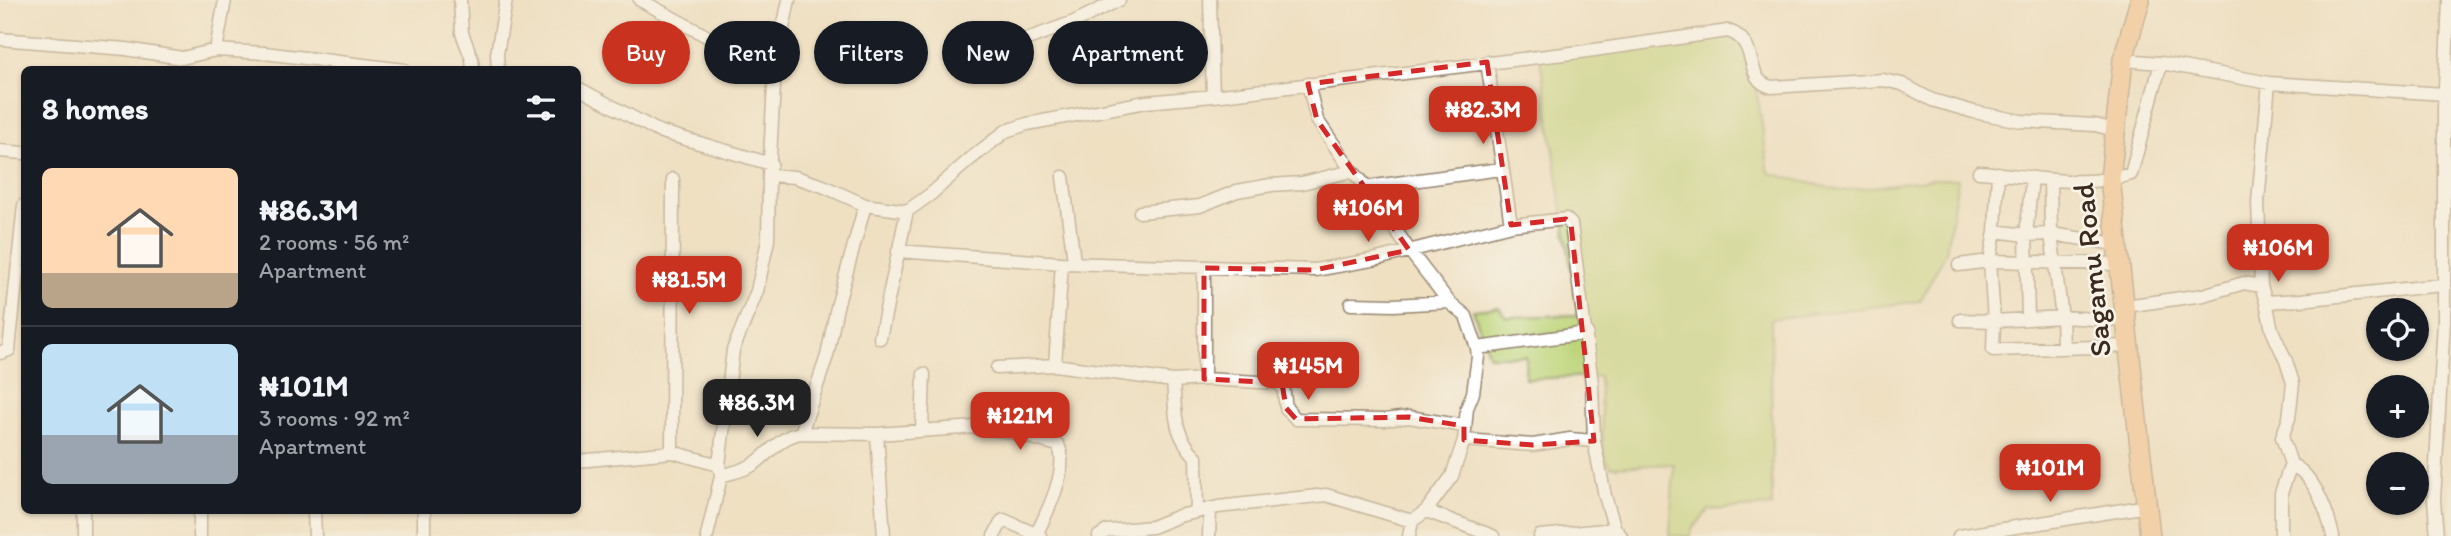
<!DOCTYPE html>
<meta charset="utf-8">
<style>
body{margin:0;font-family:Itim,sans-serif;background:#20242c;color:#f1f3f6;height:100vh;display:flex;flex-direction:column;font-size:26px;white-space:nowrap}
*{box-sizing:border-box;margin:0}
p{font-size:23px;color:#9ea1a6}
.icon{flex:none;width:38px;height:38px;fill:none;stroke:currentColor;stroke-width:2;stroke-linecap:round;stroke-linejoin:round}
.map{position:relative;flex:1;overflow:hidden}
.sheet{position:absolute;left:21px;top:66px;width:560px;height:448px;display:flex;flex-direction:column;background:#171b24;border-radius:10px;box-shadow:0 2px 5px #0004}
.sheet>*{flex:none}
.guide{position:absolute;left:602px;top:21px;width:665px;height:63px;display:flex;gap:14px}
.fabs{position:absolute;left:2366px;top:298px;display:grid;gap:14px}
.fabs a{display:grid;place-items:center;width:63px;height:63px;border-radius:50%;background:#171b24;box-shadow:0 2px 5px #0004;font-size:35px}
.price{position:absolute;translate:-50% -60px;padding:0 16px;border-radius:14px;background:#c8321e;color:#fff;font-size:23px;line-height:46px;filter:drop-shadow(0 2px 4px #0008)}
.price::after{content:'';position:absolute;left:50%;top:42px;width:21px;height:16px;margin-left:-10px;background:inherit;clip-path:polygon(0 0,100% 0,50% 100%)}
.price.on{background:#222;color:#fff}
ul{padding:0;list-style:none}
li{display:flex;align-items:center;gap:21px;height:175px;padding:0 21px}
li+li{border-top:2px solid #363941}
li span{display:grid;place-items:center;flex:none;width:196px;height:140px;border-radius:10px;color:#555}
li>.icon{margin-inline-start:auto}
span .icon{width:84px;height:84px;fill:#fffc;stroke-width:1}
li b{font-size:30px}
h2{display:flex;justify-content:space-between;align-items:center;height:84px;padding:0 21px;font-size:30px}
.tag{padding:0 24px;border-radius:32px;background:#171b24;box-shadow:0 2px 5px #0004;font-size:24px;line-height:63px}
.tag.on{background:#c8321e;color:#fff}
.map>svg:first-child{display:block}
</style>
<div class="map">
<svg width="2451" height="536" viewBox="0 0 2451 536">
<rect width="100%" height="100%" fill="#f7f3e8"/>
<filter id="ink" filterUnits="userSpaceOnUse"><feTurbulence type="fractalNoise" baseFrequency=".0143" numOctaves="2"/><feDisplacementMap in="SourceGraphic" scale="14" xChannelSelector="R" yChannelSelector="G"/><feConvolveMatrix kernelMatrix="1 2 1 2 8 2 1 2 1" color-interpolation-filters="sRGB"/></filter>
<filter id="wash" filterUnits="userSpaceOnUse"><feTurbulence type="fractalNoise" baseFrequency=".00686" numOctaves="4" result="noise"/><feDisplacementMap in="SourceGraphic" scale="28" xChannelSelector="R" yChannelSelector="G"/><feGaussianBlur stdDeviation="1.57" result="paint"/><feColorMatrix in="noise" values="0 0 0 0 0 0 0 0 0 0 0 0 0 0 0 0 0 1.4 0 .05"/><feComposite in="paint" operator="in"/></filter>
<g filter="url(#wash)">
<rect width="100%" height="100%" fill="#efe0c2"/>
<path fill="#bdd579" stroke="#7c804c" stroke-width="2" d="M1748,34L1769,173L1841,191L1932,179H1958L1946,252L1920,301L1771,319L1772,506L1709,510L1692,529L1691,536H1670L1674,464L1611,467L1604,458L1599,376L1525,379L1526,356H1489L1473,310L1499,307L1506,317L1578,315L1540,58Z"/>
</g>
<g filter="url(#ink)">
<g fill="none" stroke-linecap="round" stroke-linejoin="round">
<defs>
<path id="minor" d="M460,0L462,33L472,59L473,70
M640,0L745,57L775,66
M1210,0L1213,96
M0,39L126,49L182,58L216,50L264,53L405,70
M1011,45L1074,22L1119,0
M216,50L225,0
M2123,60L2161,63L2269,83L2445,94
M1487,62L1511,225
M498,70L497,54L506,0
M1308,84L1317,120L1352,171L1367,187L1409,250L1449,302L1466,316L1477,348L1478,357L1473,393L1467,408L1464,440L1452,476L1426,511L1412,521L1409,536
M578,88L658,131L771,164
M0,151L24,153
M1979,172C2029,175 2082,190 2131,174L2161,63
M1998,173L1995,231L1990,261L1994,321L1993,350L2130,346
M769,175L795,177L823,186L865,205L907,211L931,194L969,160L1006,131L1027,124L1146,102L1213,96L1580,52L1728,31C1761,41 1742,81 1772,87L1883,80L1902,84L1932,100L1974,112L2021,121L2095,125L2115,130
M1063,177L1074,261
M2050,180L2051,234L2062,317L2063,347
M1367,187L1501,169
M1140,212L1200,206L1237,191L1271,185L1302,183L1352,171
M1995,231L2026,235L2051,234L2116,244
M898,251L1062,263
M1959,265L1990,261L2120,264
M2261,286L2258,202L2269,83
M2266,302L2272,330L2286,361L2293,383L2289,418L2282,437L2291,464C2315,476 2327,511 2333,536
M1351,304L1393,305L1449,302
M2125,306L2203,295L2244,283L2261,286L2266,302L2301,300L2442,285
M2028,319L2026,235L2032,178
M1960,320L1994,321L2062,317L2127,321
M880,338L907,211
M1477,348L1587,333
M0,353L9,350L24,205
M1055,365L1062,263L1315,270L1377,259L1511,225L1566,219L1571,224L1592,383L1594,441L1605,496L1615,529L1621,536
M997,368L1055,365L1173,381C1176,413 1172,432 1196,457L1197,512
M1204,379V268
M1173,381L1204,379L1278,383L1283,386L1286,408L1296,419L1384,420L1409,417L1464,426
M922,429L924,374
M801,433L827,356L837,307L865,205
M877,434L884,536
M1464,440L1533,445L1570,439L1594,441
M672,452L673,179
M578,461L672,452L719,465
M721,476C733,472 748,470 758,461C772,450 782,436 801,433L877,434L976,427L1010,432L1058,445C1070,467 1047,513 1036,535
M83,511V536
M200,511V536
M314,511L315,536
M1426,511L1493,536
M424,536V511
M707,536L721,476L719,465L733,350L757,291L768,240L769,175L775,66L789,0
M994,536L1002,521L1004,520L1040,536
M1099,536L1107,531L1152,527L1179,516L1218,507L1326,495L1412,521
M1209,536L1210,510
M1540,536L1615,529
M1959,536L2148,506
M2281,536V493L2291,464
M2437,536L2434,500L2444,321V108L2449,0"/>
<path id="highway" d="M2140,0L2123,60L2110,179L2150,536"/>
</defs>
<use href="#minor" stroke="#958570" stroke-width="15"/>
<use href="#highway" stroke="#958570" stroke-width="22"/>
<use href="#minor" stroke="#fff" stroke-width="12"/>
<use href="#highway" stroke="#f6be87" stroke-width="19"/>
</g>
</g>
<path d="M0 0H2451V536H0ZM1487,62L1511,225L1566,219L1571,224L1594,441L1533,445L1464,440V426L1409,417L1296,419L1286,408L1282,383L1204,379V268L1315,270L1409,250L1317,120L1308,84Z" fill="#efe0c2" fill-opacity=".55" fill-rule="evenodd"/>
<path fill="none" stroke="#d62828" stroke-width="5" stroke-dasharray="14 9" stroke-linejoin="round" d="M1487,62L1511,225L1566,219L1571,224L1594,441L1533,445L1464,440V426L1409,417L1296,419L1286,408L1282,383L1204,379V268L1315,270L1409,250L1317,120L1308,84Z"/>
<g text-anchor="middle" stroke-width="5" stroke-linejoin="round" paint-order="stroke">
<g font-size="30" fill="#3b2a1e" stroke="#f7f3e8">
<text transform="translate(2092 270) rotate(-96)" y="10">Sagamu Road</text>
</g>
</g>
</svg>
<div class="fabs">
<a><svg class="icon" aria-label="locate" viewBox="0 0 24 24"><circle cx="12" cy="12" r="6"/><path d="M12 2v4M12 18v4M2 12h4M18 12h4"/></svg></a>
<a>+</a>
<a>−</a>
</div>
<b class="price" style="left:1483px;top:146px">₦82.3M</b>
<b class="price" style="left:1368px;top:244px">₦106M</b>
<b class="price" style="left:2278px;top:284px">₦106M</b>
<b class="price" style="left:689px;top:316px">₦81.5M</b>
<b class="price" style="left:1308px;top:402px">₦145M</b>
<b class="price on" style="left:757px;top:439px">₦86.3M</b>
<b class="price" style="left:1020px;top:452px">₦121M</b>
<b class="price" style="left:2050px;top:504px">₦101M</b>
<div class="guide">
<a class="tag on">Buy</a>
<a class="tag">Rent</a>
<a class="tag">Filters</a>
<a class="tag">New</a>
<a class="tag">Apartment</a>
</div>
<section class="sheet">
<h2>8 homes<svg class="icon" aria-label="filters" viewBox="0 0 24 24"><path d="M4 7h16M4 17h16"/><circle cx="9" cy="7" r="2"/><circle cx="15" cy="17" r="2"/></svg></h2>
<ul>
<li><span style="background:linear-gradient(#ffd9b3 75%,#b9a48a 0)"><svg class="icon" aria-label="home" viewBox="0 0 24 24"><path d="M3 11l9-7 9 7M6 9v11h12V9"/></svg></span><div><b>₦86.3M</b><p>2 rooms · 56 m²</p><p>Apartment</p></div></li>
<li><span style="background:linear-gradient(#bfe0f5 65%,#9aa5b1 0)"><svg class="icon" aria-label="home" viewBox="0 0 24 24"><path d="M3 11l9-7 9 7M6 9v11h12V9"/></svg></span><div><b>₦101M</b><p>3 rooms · 92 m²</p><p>Apartment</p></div></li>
</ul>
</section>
</div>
